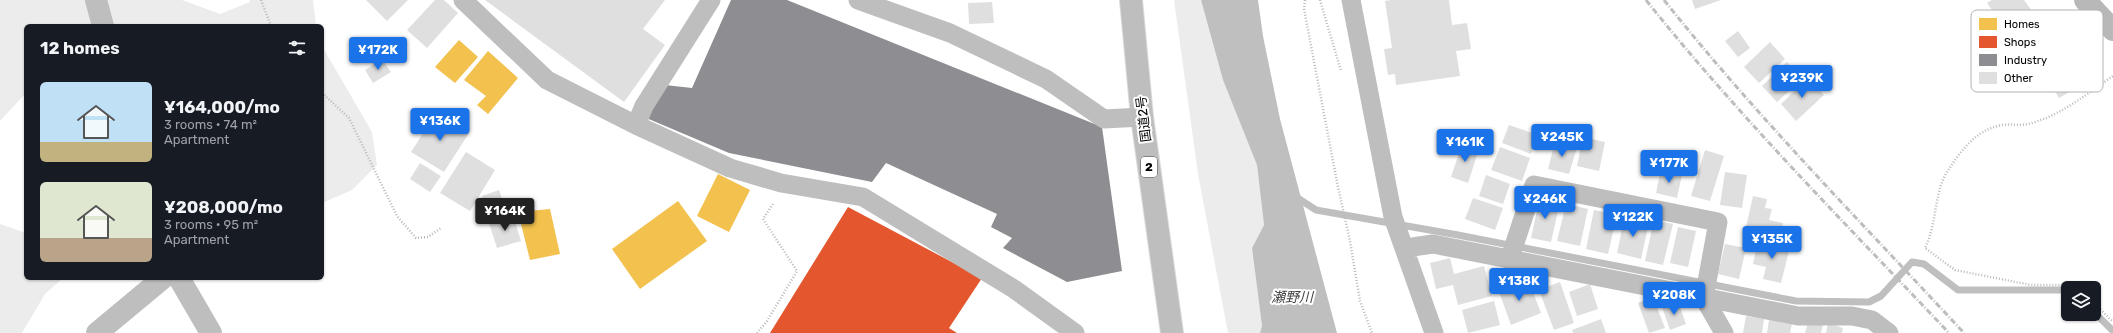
<!DOCTYPE html>
<meta charset="utf-8">
<style>
body{margin:0;font-family:Rubik,"Noto Sans JP",sans-serif;background:#242831;color:#f1f3f6;height:100vh;display:flex;flex-direction:column;font-size:15px;white-space:nowrap}
*{box-sizing:border-box;margin:0}
p{font-size:13px;color:#9ea1a6}
.icon{flex:none;width:22px;height:22px;fill:none;stroke:currentColor;stroke-width:2;stroke-linecap:round;stroke-linejoin:round}
.map{position:relative;flex:1;overflow:hidden}
.details{position:absolute;left:24px;top:24px;width:300px;height:256px;display:flex;flex-direction:column;background:#171b24;border-radius:6px;box-shadow:0 1px 3px #0004}
.details>*{flex:none}
.buttons{position:absolute;left:2061px;top:281px;display:grid;gap:8px}
.buttons a{display:grid;place-items:center;width:40px;height:40px;border-radius:6px;background:#171b24;box-shadow:0 1px 3px #0004;font-size:20px}
.price{position:absolute;translate:-50% -34px;padding:0 9px;border-radius:4px;background:#1a73e8;color:#fff;font-size:13px;line-height:26px;filter:drop-shadow(0 1px 2px #0008)}
.price::after{content:'';position:absolute;left:50%;top:24px;width:12px;height:9px;margin-left:-6px;background:inherit;clip-path:polygon(0 0,100% 0,50% 100%)}
.price.current{background:#222;color:#fff}
ul{padding:0;list-style:none}
li{display:flex;align-items:center;gap:12px;height:100px;padding:0 16px}
li span{display:grid;place-items:center;flex:none;width:112px;height:80px;border-radius:6px;color:#555}
li>.icon{margin-inline-start:auto}
span .icon{width:48px;height:48px;fill:#fffc;stroke-width:1}
li b{font-size:17px}
h2{display:flex;justify-content:space-between;align-items:center;height:48px;padding:0 16px;font-size:17px}
.map>svg:first-child{display:block}
</style>
<div class="map">
<svg width="2113" height="333" viewBox="0 0 2113 333">
<rect width="100%" height="100%" fill="#fff"/>
<path fill="#ececec" d="M0,0H182L220,14L250,2V0H313L316,26H26V93L0,121Z
M1174,0H1201L1223,80L1257,165L1264,225L1252,248L1262,326L1260,333H1228L1198,174Z
M322,46L372,132L377,165L352,190L322,203Z
M0,224L26,233V278H63L45,294L22,333H0Z"/>
<path fill="#bfbfbf" d="M1201,0H1258L1263,36L1280,119L1337,333H1260L1262,326L1252,248L1264,225L1257,165L1223,80Z"/>
<path fill="#f2c14e" d="M459,40L478,57L455,83L435,67Z
M488,51L518,78L488,114L477,105L486,96L464,80Z
M718,174L750,190L729,232L697,216Z
M678,201L707,241L640,289L612,249Z
M550,209L560,254L530,260L518,212Z"/>
<path fill="#e4572e" d="M848,207L982,278L949,328L957,333H770Z"/>
<path fill="#8d8d92" d="M731,0H787L1102,127L1122,271L1067,282L1003,248L1012,238L991,227L997,214L886,163L872,182L729,153L644,117L665,85L692,88Z"/>
<g fill="none" stroke-linecap="round" stroke-linejoin="round">
<path stroke="#bfbfbf" stroke-width="7" d="M1293,195L1316,210L1458,235L1796,301L1869,302L1881,296L1912,262L1924,264L1958,290H2068
M2094,312L2113,331"/>
</g>
<path fill="#dfdfdf" d="M366,0H408L387,21Z
M435,0H444L458,13L427,48L407,30Z
M485,0H665L643,29L665,45L624,102Z
M1391,0H1449L1452,25L1467,23L1471,49L1456,51L1460,76L1396,85L1395,74L1388,75L1384,49L1392,48L1385,1Z
M1692,0H1721L1695,9Z
M1992,0H2024L2032,11L2006,30L1987,3Z
M992,2L994,23L969,24L968,3Z
M1738,31L1750,48L1738,57L1725,41Z
M1770,42L1785,59L1759,83L1744,67Z
M2082,52L2096,77L2059,98L2044,74Z
M382,59L391,72L373,83L365,70Z
M1787,62L1802,79L1777,102L1762,86Z
M1808,78L1824,95L1796,121L1781,104Z
M436,113L469,133L444,172L411,152Z
M1509,125L1538,135L1531,154L1502,143Z
M1583,137L1605,142L1599,171L1577,166Z
M1555,142L1577,147L1569,174L1548,169Z
M1462,144L1479,149L1468,183L1451,177Z
M1500,147L1530,158L1522,181L1491,170Z
M1705,150L1724,156L1710,201L1691,196Z
M466,152L495,170L470,211L440,193Z
M420,163L441,176L430,192L410,179Z
M1661,169L1682,174L1677,198L1656,193Z
M1725,172L1747,175L1742,208L1720,205Z
M1486,175L1510,184L1503,204L1479,196Z
M499,190L505,207L488,214L482,196Z
M1753,196L1767,199L1765,208L1772,209L1769,220L1783,223L1780,235L1746,227Z
M1540,197L1560,202L1551,242L1531,238Z
M1473,198L1503,208L1495,230L1465,219Z
M1566,204L1588,209L1580,246L1557,241Z
M1594,210L1617,215L1608,254L1586,249Z
M513,215L521,241L497,248L489,223Z
M1625,216L1649,222L1641,259L1617,253Z
M1654,220L1673,224L1663,265L1645,261Z
M1678,227L1696,231L1688,267L1670,263Z
M1758,240L1790,247L1781,283L1763,279L1766,267L1753,264Z
M1725,244L1746,248L1739,279L1718,274Z
M1450,258L1454,274L1484,266L1492,296L1458,305L1453,285L1436,289L1430,263Z
M1528,279L1541,313L1511,325L1498,289Z
M1560,282L1574,323L1554,330L1539,290Z
M1590,284L1598,309L1577,316L1569,292Z
M1653,297L1665,328L1649,333L1638,303Z
M1494,301L1500,325L1468,333L1462,310Z
M1678,301L1686,324L1670,330L1662,307Z
M1746,316L1764,319L1762,333H1743Z
M1601,319L1606,333H1573L1572,330Z
M1769,320L1792,324L1790,333H1767Z
M1808,322L1823,325L1821,333H1805Z
M1828,323L1843,328L1842,333H1826Z"/>
<g fill="none" stroke-linecap="round" stroke-linejoin="round">
<defs>
<path id="trunk" d="M1131,0L1142,117L1172,333"/>
</defs>
<use href="#trunk" stroke="#dbdbdb" stroke-width="24"/>
<path stroke="#b9b9b9" stroke-width="2.5" stroke-dasharray="1 2" stroke-linecap="butt" d="M261,0L271,26
M1305,0L1304,9L1338,187L1350,241L1360,301L1372,333
M1320,0L1341,71
M322,93L349,118L397,216L416,238L428,237L441,228
M2077,288L2064,285H2031L1955,270L1925,248C1937,224 1934,193 1947,172C1959,153 1975,131 1998,126C2008,123 2018,126 2028,124C2034,123 2040,120 2046,118C2070,108 2091,91 2113,76
M2094,303L2113,322
M757,333L767,321L797,271L763,219L773,204"/>
<path stroke="#bebebe" stroke-width="19" d="M463,0L547,80L636,125L730,168L781,183L863,197L1014,289L1075,333
M858,0L950,33L1046,79L1104,119L1142,117
M1351,0L1393,217L1434,333
M636,125L644,106L711,0
M1406,248L1433,244L1798,316H1852L1872,320L1889,333
M1510,258L1534,185L1718,222L1704,298L1724,333"/>
<path stroke="#bebebe" stroke-width="22" d="M96,0L103,26
M179,278L211,333
M97,333L163,278"/>
<path stroke="#b8b8b8" stroke-width="22" d="M2085,0L2113,30"/>
<use href="#trunk" stroke="#bebebe" stroke-width="22"/>
<path stroke="#bebebe" stroke-width="3" stroke-dasharray="6 2 1 2" stroke-linecap="butt" d="M1646,0C1740,118 1846,224 1949,333
M1664,0C1757,117 1863,224 1964,333"/>
</g>
<g text-anchor="middle" stroke-width="4" stroke-linejoin="round" paint-order="stroke">
<rect fill="#fff" stroke="#4c4c4c" stroke-width="1" x="1141" y="157" width="16" height="20" rx="3"/>
<g font-size="12" font-weight="bold" fill="#000">
<text x="1149" y="171">2</text>
</g>
<g font-size="13" fill="#000" stroke="#fff">
<text transform="translate(1143 119) rotate(-97)" y="5">国道2号</text>
</g>
<g font-size="14" font-style="italic" fill="#444" stroke="#fff">
<text x="1292" y="302">瀬野川</text>
</g>
</g>
<rect x="1971" y="10" width="132" height="82" rx="6" fill="#fff" stroke="#b2b2b2" stroke-width="1"/>
<rect x="1979" y="18" width="18" height="12" fill="#f2c14e"/>
<rect x="1979" y="36" width="18" height="12" fill="#e4572e"/>
<rect x="1979" y="54" width="18" height="12" fill="#8d8d92"/>
<rect x="1979" y="72" width="18" height="12" fill="#dfdfdf"/>
<g font-size="11" fill="#000">
<text x="2004" y="28">Homes</text>
<text x="2004" y="46">Shops</text>
<text x="2004" y="64">Industry</text>
<text x="2004" y="82">Other</text>
</g>
</svg>
<div class="buttons">
<a><svg class="icon" aria-label="layers" viewBox="0 0 24 24"><path d="M12 4l9 5-9 5-9-5zM3 14l9 5 9-5"/></svg></a>
</div>
<b class="price" style="left:378px;top:71px">¥172K</b>
<b class="price" style="left:1802px;top:99px">¥239K</b>
<b class="price" style="left:440px;top:142px">¥136K</b>
<b class="price" style="left:1562px;top:158px">¥245K</b>
<b class="price" style="left:1465px;top:163px">¥161K</b>
<b class="price" style="left:1669px;top:184px">¥177K</b>
<b class="price" style="left:1545px;top:220px">¥246K</b>
<b class="price current" style="left:505px;top:232px">¥164K</b>
<b class="price" style="left:1633px;top:238px">¥122K</b>
<b class="price" style="left:1772px;top:260px">¥135K</b>
<b class="price" style="left:1519px;top:302px">¥138K</b>
<b class="price" style="left:1674px;top:316px">¥208K</b>
<section class="details">
<h2>12 homes<svg class="icon" aria-label="filters" viewBox="0 0 24 24"><path d="M4 7h16M4 17h16"/><circle cx="9" cy="7" r="2"/><circle cx="15" cy="17" r="2"/></svg></h2>
<ul>
<li><span style="background:linear-gradient(#bfe0f5 75%,#c2b280 0)"><svg class="icon" aria-label="home" viewBox="0 0 24 24"><path d="M3 11l9-7 9 7M6 9v11h12V9"/></svg></span><div><b>¥164,000/mo</b><p>3 rooms · 74 m²</p><p>Apartment</p></div></li>
<li><span style="background:linear-gradient(#dfe7d0 70%,#b9a48a 0)"><svg class="icon" aria-label="home" viewBox="0 0 24 24"><path d="M3 11l9-7 9 7M6 9v11h12V9"/></svg></span><div><b>¥208,000/mo</b><p>3 rooms · 95 m²</p><p>Apartment</p></div></li>
</ul>
</section>
</div>
